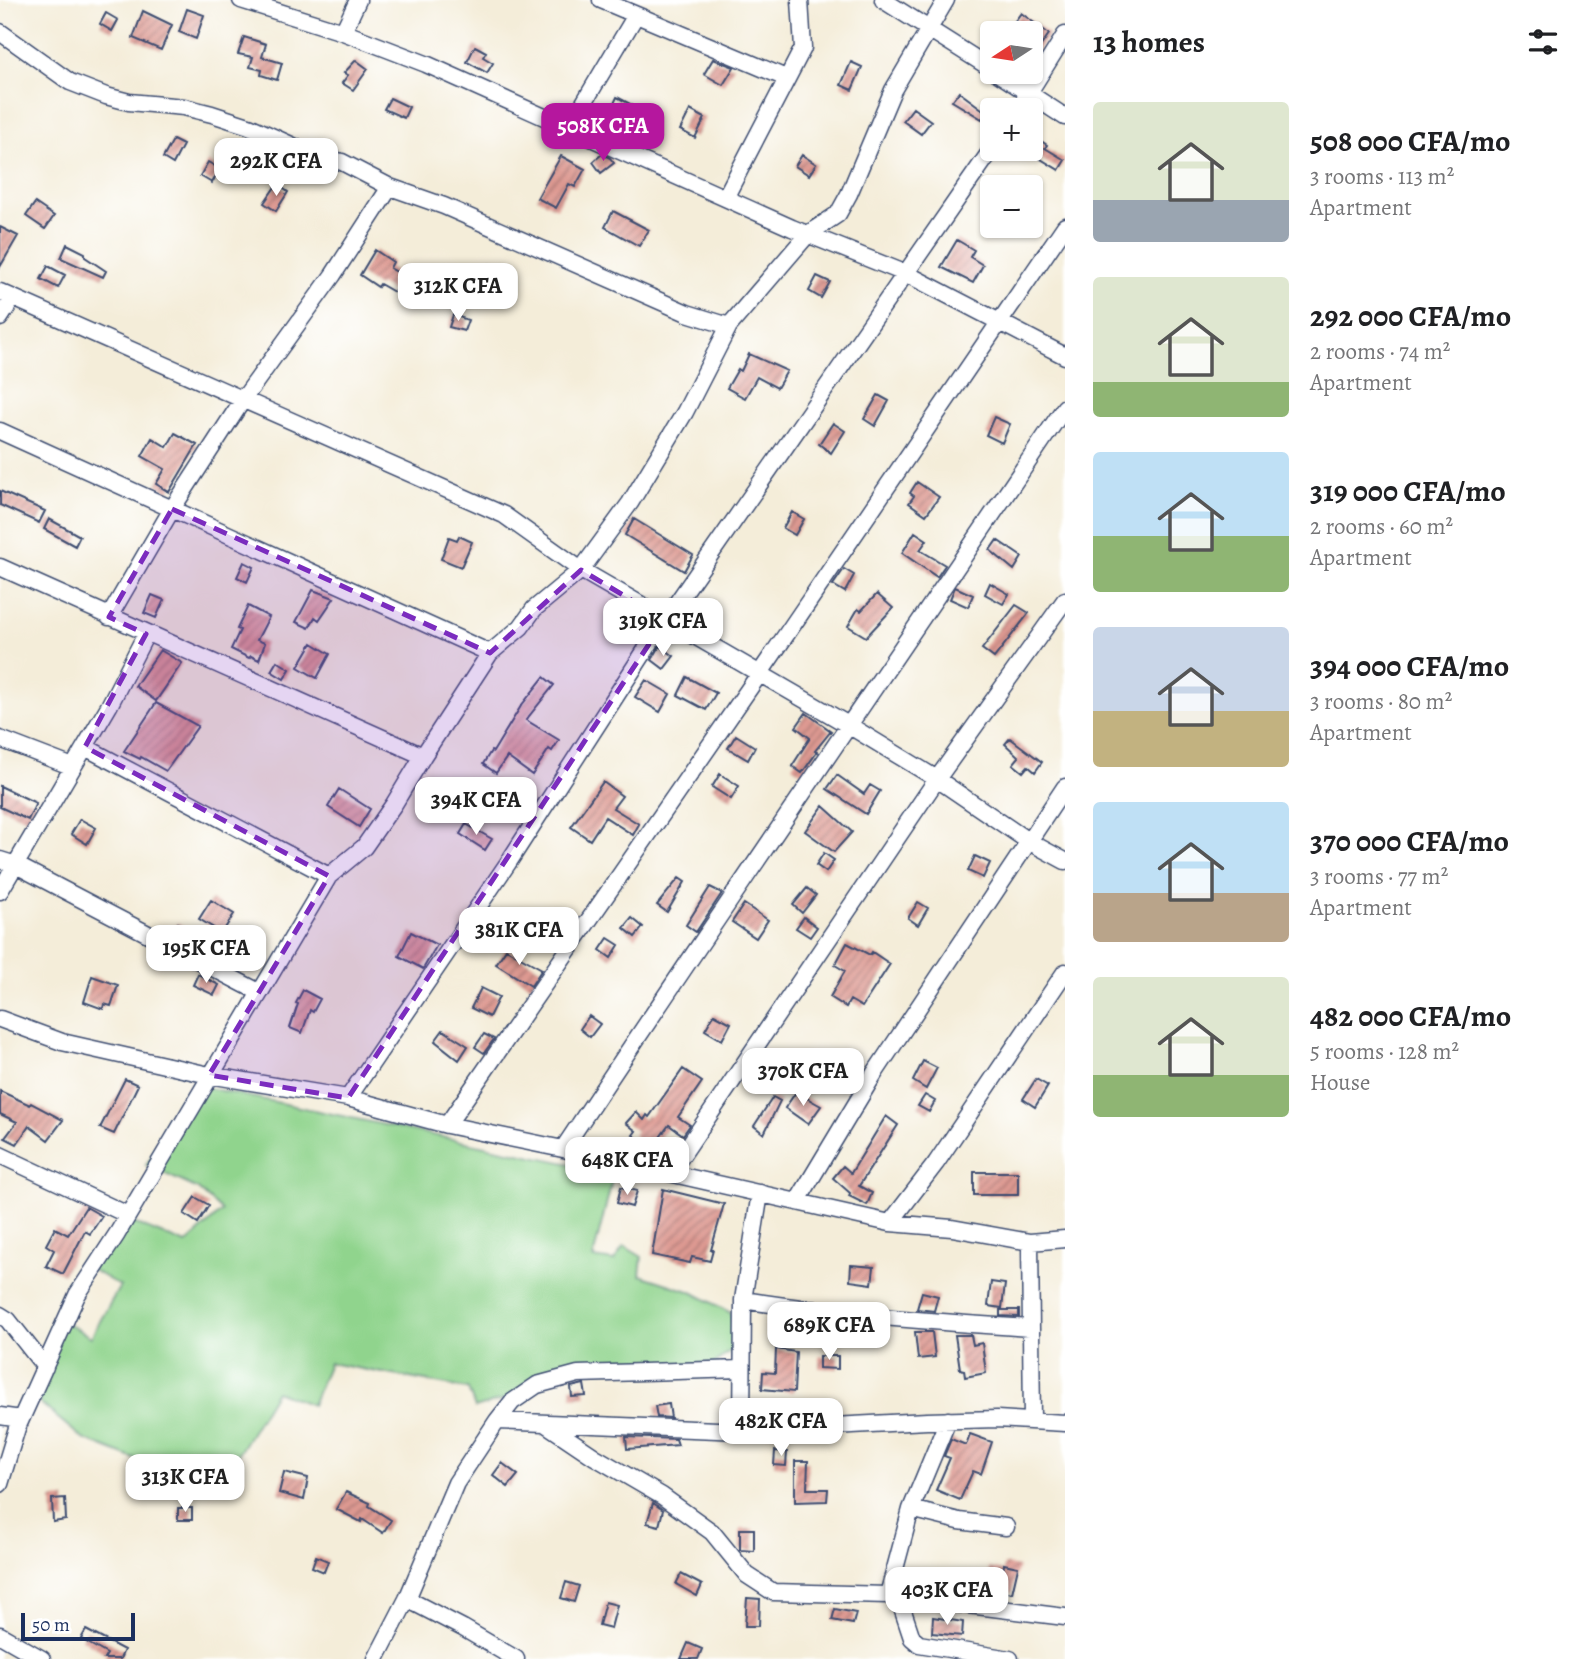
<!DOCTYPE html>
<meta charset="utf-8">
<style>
body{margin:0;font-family:Alegreya,serif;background:#f6f6f6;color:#202124;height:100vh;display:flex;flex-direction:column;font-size:26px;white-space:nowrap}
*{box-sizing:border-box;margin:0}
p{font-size:23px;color:#757577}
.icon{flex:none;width:38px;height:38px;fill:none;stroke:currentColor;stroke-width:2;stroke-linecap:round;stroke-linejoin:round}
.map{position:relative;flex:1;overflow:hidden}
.details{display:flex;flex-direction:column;background:#fff;width:525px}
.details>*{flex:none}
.needle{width:46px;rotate:258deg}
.buttons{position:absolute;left:980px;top:21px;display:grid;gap:14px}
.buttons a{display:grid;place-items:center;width:63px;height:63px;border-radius:7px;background:#fff;box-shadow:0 2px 5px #0004;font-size:35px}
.scale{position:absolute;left:21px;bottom:18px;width:114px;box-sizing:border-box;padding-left:7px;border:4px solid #1b2f5e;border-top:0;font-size:19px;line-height:24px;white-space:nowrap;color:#1b2f5e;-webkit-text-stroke:5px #fff;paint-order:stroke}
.price{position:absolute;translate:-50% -60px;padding:0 16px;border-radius:14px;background:#fff;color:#222;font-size:23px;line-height:46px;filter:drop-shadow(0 2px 4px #0008)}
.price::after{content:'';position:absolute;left:50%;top:42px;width:21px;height:16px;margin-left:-10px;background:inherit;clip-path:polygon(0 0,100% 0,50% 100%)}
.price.active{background:#b5179e;color:#fff}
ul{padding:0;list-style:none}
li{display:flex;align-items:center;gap:21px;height:175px;padding:0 28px}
li span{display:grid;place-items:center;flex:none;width:196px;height:140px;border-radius:7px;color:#555}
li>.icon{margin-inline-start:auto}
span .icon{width:84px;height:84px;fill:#fffc;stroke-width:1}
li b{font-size:30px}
h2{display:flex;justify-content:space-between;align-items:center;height:84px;padding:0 28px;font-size:30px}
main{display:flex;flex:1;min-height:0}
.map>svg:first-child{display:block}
</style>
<main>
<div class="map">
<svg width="1065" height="1659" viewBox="0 0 1065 1659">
<defs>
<pattern id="building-hatch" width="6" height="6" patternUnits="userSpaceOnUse" patternTransform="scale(1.75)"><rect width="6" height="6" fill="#dd9991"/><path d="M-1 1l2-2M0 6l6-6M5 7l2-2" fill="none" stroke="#b27d7a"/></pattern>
</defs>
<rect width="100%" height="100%" fill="#fff"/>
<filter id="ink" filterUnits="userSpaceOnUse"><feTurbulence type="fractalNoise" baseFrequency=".0143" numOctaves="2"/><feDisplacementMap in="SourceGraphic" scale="14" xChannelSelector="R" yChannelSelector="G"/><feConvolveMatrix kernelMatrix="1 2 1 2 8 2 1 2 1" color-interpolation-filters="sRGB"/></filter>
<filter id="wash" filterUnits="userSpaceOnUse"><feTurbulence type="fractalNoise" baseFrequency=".00686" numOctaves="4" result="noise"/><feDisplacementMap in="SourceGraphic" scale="28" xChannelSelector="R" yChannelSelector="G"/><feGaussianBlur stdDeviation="1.57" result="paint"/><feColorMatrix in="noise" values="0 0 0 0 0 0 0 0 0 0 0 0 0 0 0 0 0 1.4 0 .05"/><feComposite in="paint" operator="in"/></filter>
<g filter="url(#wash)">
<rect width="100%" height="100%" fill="#f4edd9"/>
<path fill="#90d48d" stroke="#568276" stroke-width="2" d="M194,1085L614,1173L593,1258L614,1261L624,1246L642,1257L640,1275L692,1292L731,1313L736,1346L714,1364L563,1367L508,1398L475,1408L468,1389L329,1363L312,1405L276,1391L231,1466L198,1479L137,1460L83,1439L39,1402L54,1331L61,1320L91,1337L120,1286L89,1268L121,1218L186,1244L222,1211L198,1189L146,1165Z"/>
<g id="blocks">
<path fill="url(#building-hatch)" d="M187,9L204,15L196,39L179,32Z
M143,11L172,25L161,50L133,38Z
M106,13L118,20L112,31L100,24Z
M1021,13L1049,34L1031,60V33H1006Z
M244,37L266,44L262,57L282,63L277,80L261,75L262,70L250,67L253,57L238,54Z
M475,46L486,52L483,57L493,63L487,73L467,62Z
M713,59L734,67L723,85L704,74Z
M356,60L368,69L353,90L342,83L348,75L344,73Z
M851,62L862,67L852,90L841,85Z
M959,92L986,112L982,119L952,101Z
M617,97L632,105L621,127L606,120Z
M390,98L409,107L404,118L384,109Z
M913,108L931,121L921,134L903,121Z
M690,110L705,118L695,138L680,130Z
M1031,134L1047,145L1045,148L1065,160L1059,170L1031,153Z
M173,140L183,145L173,164L163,158Z
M602,154L610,158L614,163L601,173L593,162Z
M802,155L816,164L809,175L795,166Z
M561,156L585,169L575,187L569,184L556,208L537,198Z
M208,162L220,169L212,183L200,176Z
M277,184L288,192L276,211L264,203Z
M35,203L54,216L45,229L26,216Z
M613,211L649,230L639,246L605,227Z
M0,227L18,236L0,267Z
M957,240L974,250L970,257L983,265L973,283L941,267Z
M67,244L85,253V257L106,271L103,277L61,258Z
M375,250L393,262L390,268L418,284L408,300L380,284L378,287L360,275Z
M490,264L504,270L499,283L485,278Z
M48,266L65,275L58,288L41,279Z
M817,276L830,282L821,298L809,291Z
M453,315L468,320L464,331L449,327Z
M749,354L787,371L777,388L757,377L745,398L727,388L738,369L741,371Z
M878,395L889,401L875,426L864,419Z
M994,417L1010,424L1002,443L986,435Z
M833,423L845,431L831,453L819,444Z
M175,433L197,445L169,492L156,484L165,469L142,456L152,438L167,447Z
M917,482L939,497L926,515L909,503L914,496L910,493Z
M0,491L45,511L39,523L0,505Z
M792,512L804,519L795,535L783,528Z
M49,519L80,536L75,546L44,529Z
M634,519L693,555L684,571L625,535Z
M915,532L927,540L920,550L945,565L937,577L902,553Z
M459,536L472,542L461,567L441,559L449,537L457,540Z
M997,540L1022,557L1014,570L990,550Z
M244,562L254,567L247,582L237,577Z
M844,569L854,575L845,592L833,585Z
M990,583L1009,594L1003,604L985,594Z
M955,587L973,595L968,607L950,599Z
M313,590L334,598L319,620L315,617L309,628L296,622Z
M877,594L893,608L866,637L848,626L858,609L861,611Z
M152,595L164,600L156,618L144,613Z
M1016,605L1029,613L994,658L982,649Z
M248,606L269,617L257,640L265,643L259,660L251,656L249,658L231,649L240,630L237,629Z
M312,643L330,654L317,678L298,667Z
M660,646L674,656L664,669L652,660Z
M160,650L182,663L156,701L135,686Z
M277,661L290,669L284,679L271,671Z
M544,677L554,685L526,720L559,740L552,751L549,749L532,775L507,757L496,773L483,764L491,751L493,752L521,706Z
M687,677L716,693L706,710L678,695Z
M646,680L670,694L660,712L635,697Z
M156,703L198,726L166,771L141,757L140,759L124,751Z
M806,713L831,731L815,751L817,752L802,773L792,766L810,738L796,727Z
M736,735L755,747L748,760L728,748Z
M1010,738L1042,762L1035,772L1028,766L1023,772L1013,764L1019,757L1005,744Z
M720,774L739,786L731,799L712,787Z
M837,775L864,794L870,785L880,791L866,814L827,789Z
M493,779L504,785L494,802L483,796Z
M603,782L622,796L613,808L639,824L633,835L605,817L590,840L571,827Z
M0,786L36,803L28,820L0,807Z
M339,789L370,809L359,827L328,807Z
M823,806L852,832L834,852L805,831Z
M80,819L96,828L87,844L71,834Z
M466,824L492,839L485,850L460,834Z
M824,853L834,860L826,872L816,865Z
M975,856L990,863L983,878L968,871Z
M679,878L685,882L667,912L657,905Z
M710,887L722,893L696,932L686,925Z
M807,888L816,895L802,913L793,905Z
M211,900L234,914L222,933L199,919Z
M918,902L928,908L918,925L908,918Z
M744,904L768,920L756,938L732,922Z
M804,917L817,927L810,937L796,928Z
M632,918L643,927L635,937L624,928Z
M178,923L190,931L183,941L170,934Z
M411,932L437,945L423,969L399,956Z
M608,938L619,945L611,958L600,950Z
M847,943L870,955L872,952L890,964L862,1007L850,1000L846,1007L830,997L845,971L835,965Z
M506,949L542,969L531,986L496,964Z
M198,974L219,985L214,995L193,985Z
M92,976L118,985L111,1006L104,1004L103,1009L84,1002Z
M481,988L499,997L489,1017L471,1008Z
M303,990L320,999L313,1012L310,1010L302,1033L290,1028L298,1004L296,1003Z
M714,1014L731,1023L722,1040L705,1030Z
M589,1016L600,1024L590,1037L580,1029Z
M443,1030L468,1046L459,1060L435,1041Z
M484,1034L494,1039L484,1053L475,1047Z
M923,1061L937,1068L926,1089L913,1081Z
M683,1069L702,1082L678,1117L690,1125L683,1135L669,1125L655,1144L651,1142L648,1146L633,1135L636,1131L626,1123L636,1112L644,1120L647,1115L649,1117Z
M125,1079L138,1085L114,1134L100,1128Z
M1036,1079L1048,1086L1035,1107L1023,1099Z
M0,1091L30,1105L31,1103L63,1120L48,1140L29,1126L17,1144L5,1138L17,1122L0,1114Z
M796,1092L821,1106L808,1124L785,1108Z
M925,1095L935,1101L929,1112L918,1106Z
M773,1097L780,1101L764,1134L754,1126Z
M886,1116L898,1125L859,1186L872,1193L867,1205L849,1196L850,1193L833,1178L843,1166L851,1173Z
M974,1172H1018V1195H974Z
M621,1187L637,1191L632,1207L617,1203Z
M663,1189L724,1204L711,1250H713L710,1261L692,1257L690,1263L652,1255Z
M195,1197L209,1205L198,1223L184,1214Z
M86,1207L102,1216L90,1234L85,1231L63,1274L46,1266L54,1250L46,1245L55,1228L68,1235Z
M851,1265L874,1267L872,1284L850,1281Z
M991,1282L1005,1284L1002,1308L988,1306Z
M922,1292L938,1296L934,1311L917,1309Z
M1000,1310H1019V1317L1000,1316Z
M915,1332H932L935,1357L918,1359Z
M955,1335H971L973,1345L982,1343L986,1373L965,1377L964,1370L960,1369Z
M776,1349L796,1352L794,1392L762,1389L763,1372L775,1373Z
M819,1356H838V1369L819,1368Z
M584,1384L586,1396L572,1397L571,1387Z
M669,1404L671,1418L657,1417L655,1406Z
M970,1434L992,1442L981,1474L973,1471L960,1500L936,1490L950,1458L944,1456L951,1439L966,1445Z
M626,1437L676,1439L678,1445L627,1449Z
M775,1451L787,1452L786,1466L774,1465Z
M795,1461H808L807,1489H828L827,1501L795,1502Z
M502,1463L518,1475L508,1487L493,1475Z
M284,1472L308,1478L304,1500L279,1493Z
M346,1492L370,1503L369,1506L391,1520L383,1533L362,1519L361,1522L336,1509Z
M65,1498L66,1520L53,1522L52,1499Z
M653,1503L663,1510L659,1526L647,1523Z
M178,1508H192V1520H178Z
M740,1529H754V1551L740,1550Z
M316,1556L328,1561L324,1572L312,1567Z
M1004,1564L1018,1567L1012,1593L999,1590L1000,1585L988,1582L989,1568L1003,1571Z
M681,1574L702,1585L697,1596L676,1584Z
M566,1582L579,1586L574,1602L561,1598Z
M747,1598L760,1599L759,1626H745Z
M605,1602L617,1605L611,1628L599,1625Z
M835,1609L856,1613L853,1624L832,1620Z
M933,1617L963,1622L962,1636L932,1633Z
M86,1630L124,1650L120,1659H104L107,1654L81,1639Z
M688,1643L702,1649L698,1659H681Z"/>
</g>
</g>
<g filter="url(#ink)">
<use href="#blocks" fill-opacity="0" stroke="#3c4c70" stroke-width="2"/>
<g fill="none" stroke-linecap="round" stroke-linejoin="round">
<defs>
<path id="minor" d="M241,0L343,32L426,64L792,228L907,274L1065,356
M601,0L786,78
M883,0L992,69
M0,32L70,82L106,96L129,102L184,107L212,114L249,126L313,155L342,162L390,187
M343,32L358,0
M996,72L1065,117
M1018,110L1065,35
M569,128L636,15
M725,198L803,48L800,0
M0,292L504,515L581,570L850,726L937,779L1028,841L1065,861
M0,318L13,298
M0,431L490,653
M0,567L423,756
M109,617L172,509L244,398L333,275L390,187L444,206L687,313L729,326
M0,739L73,767
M85,747L329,876
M0,860L16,865L259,992
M0,891L109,706L146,634
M0,1019L62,1042L209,1075L348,1098L447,1125L563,1149L890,1223L952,1228L1030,1242L1065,1239
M348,1098L508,863L665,620L992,149
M447,1125L760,673L1065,226
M563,1149C728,900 898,655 1065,407
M0,1155L128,1215
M670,1173L937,779L1065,600
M797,1202L874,1074L1065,787
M890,1223L936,1163L1065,972
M1030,1242L1032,1420
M743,1300C839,1315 934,1322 1030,1328
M0,1315L8,1320L45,1367
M0,1416L21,1419
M497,1421L512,1402L537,1385L578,1374L742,1369
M546,1424L595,1457L662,1496L712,1532L747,1575L773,1592L888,1595L1065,1617
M742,1431L743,1300L760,1193
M0,1484L17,1428L77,1295L117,1234L329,876L364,847L394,804L423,756L490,653L521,627L534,609L581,570L630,503L685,412L729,326L808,234L838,214L849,194L893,90L946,0
M911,1509L959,1521L1006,1527
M888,1595L911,1509L948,1420
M898,1596L912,1638L919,1644L1010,1659
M407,1599L463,1628L516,1659
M0,1635L42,1659
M376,1659L407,1599L456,1483L497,1421L742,1431L927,1421L997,1419L1065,1423"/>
</defs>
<use href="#minor" stroke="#3c4c70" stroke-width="19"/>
<use href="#minor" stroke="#fff" stroke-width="16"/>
</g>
</g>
<path fill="#7b2cbf" fill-opacity="0.2" stroke="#7b2cbf" stroke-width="5" stroke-dasharray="14 9" stroke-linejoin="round" d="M172,509L490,653L581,570L665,620L348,1098L209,1075L329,876L85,747L146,634L109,617Z"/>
</svg>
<div class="buttons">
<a><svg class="needle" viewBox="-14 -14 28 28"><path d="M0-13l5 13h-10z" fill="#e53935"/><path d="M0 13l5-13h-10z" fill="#757577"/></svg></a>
<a>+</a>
<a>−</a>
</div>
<div class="scale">50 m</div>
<b class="price active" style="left:603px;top:163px">508K CFA</b>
<b class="price" style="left:276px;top:198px">292K CFA</b>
<b class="price" style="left:458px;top:323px">312K CFA</b>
<b class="price" style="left:663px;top:658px">319K CFA</b>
<b class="price" style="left:476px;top:837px">394K CFA</b>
<b class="price" style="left:519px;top:967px">381K CFA</b>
<b class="price" style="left:206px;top:985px">195K CFA</b>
<b class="price" style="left:803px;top:1108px">370K CFA</b>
<b class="price" style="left:627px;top:1197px">648K CFA</b>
<b class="price" style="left:829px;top:1362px">689K CFA</b>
<b class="price" style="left:781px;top:1458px">482K CFA</b>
<b class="price" style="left:185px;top:1514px">313K CFA</b>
<b class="price" style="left:947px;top:1627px">403K CFA</b>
</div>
<section class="details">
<h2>13 homes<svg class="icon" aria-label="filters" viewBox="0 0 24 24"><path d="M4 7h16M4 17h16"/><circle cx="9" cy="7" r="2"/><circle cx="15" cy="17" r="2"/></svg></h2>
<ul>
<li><span style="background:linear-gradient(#dfe7d0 70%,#9aa5b1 0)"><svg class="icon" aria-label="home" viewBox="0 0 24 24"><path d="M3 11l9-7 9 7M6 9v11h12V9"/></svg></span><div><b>508 000 CFA/mo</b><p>3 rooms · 113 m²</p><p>Apartment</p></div></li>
<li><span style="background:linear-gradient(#dfe7d0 75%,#8fb573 0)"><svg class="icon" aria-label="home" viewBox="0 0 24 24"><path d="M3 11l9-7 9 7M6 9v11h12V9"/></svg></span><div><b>292 000 CFA/mo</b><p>2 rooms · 74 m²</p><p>Apartment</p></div></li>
<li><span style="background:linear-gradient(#bfe0f5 60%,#8fb573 0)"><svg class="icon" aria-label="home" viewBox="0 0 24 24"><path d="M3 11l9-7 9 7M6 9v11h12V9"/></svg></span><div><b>319 000 CFA/mo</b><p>2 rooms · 60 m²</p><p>Apartment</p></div></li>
<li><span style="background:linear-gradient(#c9d6e8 60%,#c2b280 0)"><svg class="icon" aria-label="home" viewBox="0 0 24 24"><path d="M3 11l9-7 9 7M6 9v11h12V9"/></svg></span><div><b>394 000 CFA/mo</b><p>3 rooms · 80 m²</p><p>Apartment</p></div></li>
<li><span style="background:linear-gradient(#bfe0f5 65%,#b9a48a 0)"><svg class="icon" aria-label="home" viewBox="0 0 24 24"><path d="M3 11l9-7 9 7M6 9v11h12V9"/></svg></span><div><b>370 000 CFA/mo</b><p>3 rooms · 77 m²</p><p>Apartment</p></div></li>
<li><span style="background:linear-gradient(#dfe7d0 70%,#8fb573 0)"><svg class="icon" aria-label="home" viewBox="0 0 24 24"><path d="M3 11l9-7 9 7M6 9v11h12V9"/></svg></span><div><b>482 000 CFA/mo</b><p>5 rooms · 128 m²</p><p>House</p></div></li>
</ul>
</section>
</main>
